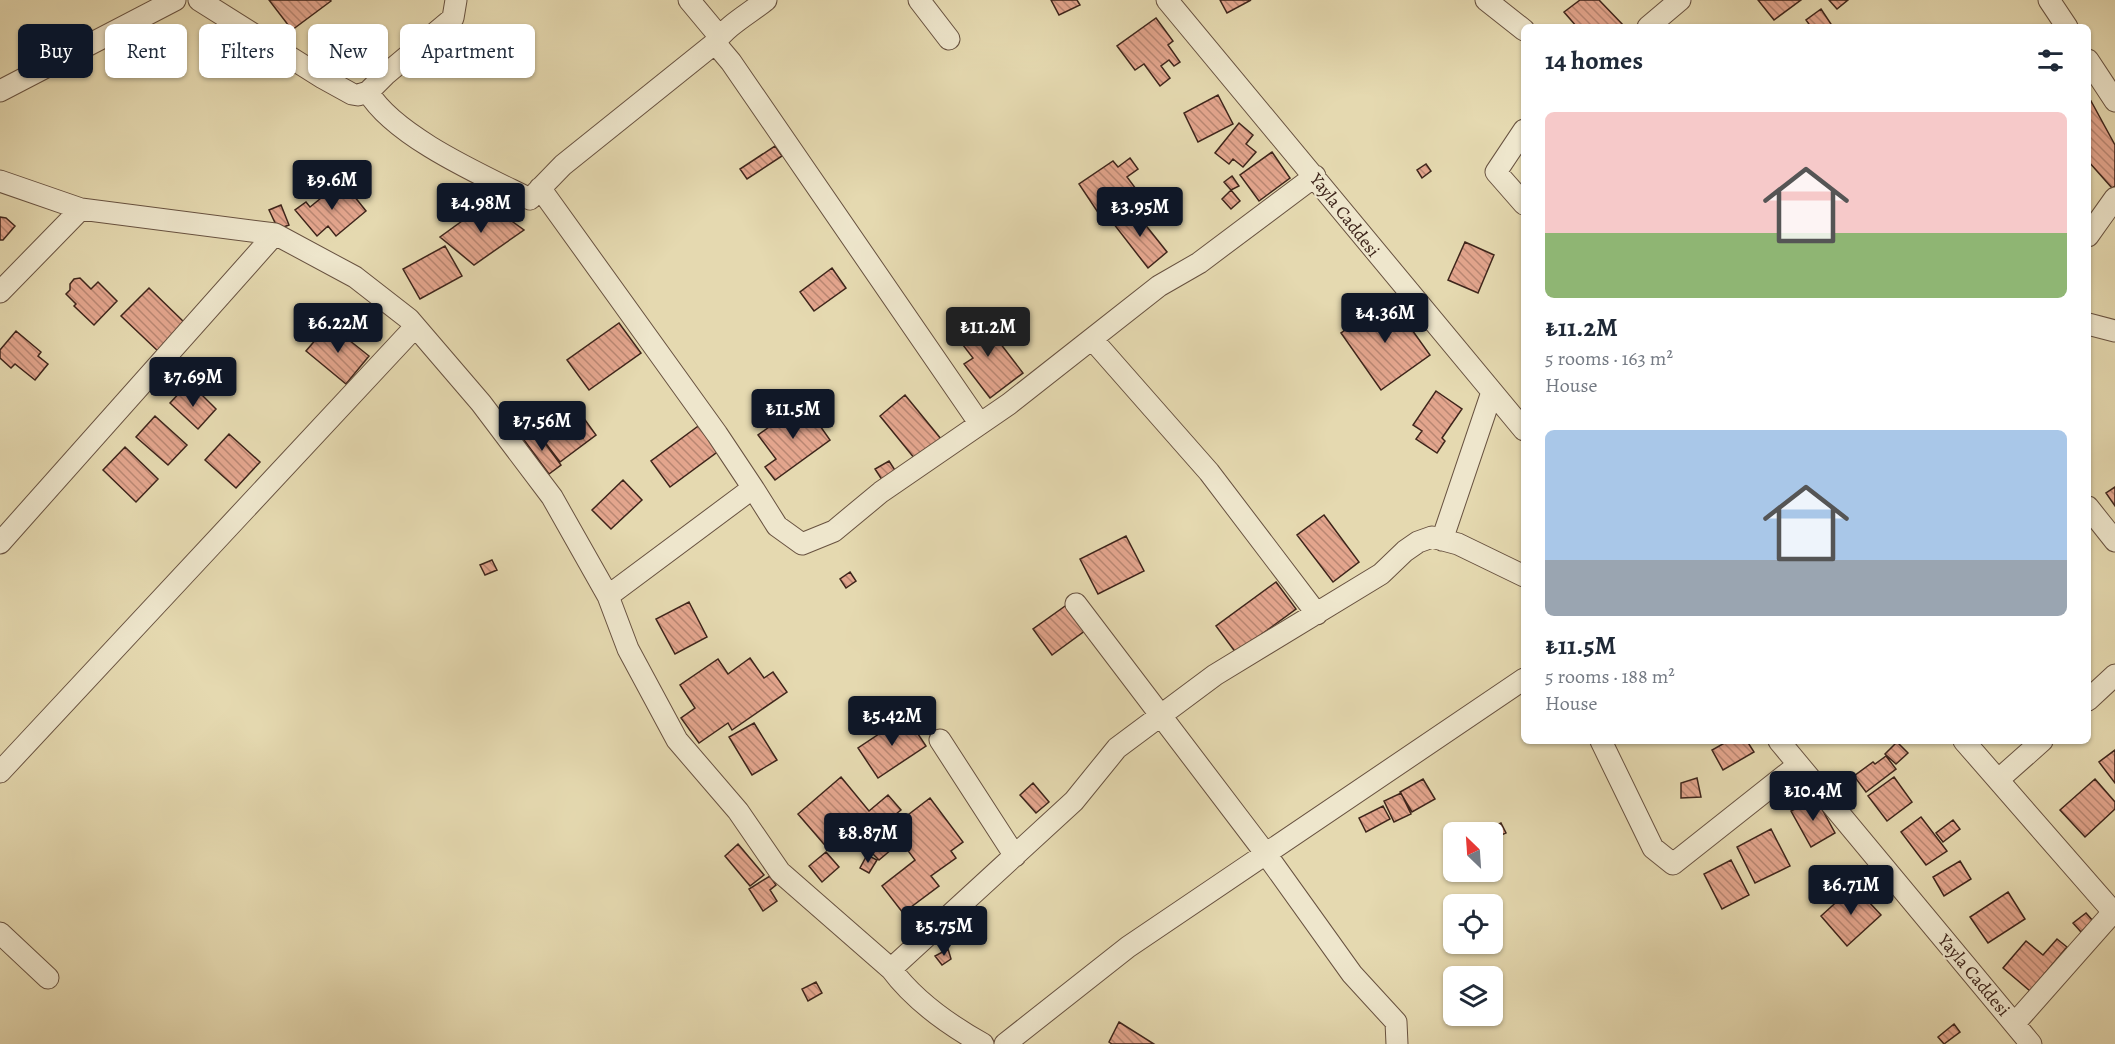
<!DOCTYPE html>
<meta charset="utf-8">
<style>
body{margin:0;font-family:Alegreya,serif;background:#f6f6f7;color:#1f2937;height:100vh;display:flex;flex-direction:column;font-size:22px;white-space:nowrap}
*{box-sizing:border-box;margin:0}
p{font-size:20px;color:#747a83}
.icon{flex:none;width:33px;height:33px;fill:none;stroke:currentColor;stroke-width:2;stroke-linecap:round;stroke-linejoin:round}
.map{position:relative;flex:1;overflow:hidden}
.drawer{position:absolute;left:1521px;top:24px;width:570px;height:720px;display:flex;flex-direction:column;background:#fff;border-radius:9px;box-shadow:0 2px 4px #0004}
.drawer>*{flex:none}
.top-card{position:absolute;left:18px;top:24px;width:570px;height:54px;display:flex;gap:12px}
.needle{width:39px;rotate:335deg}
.buttons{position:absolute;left:1443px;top:822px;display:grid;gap:12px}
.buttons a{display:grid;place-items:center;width:60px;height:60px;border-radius:9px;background:#fff;box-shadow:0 2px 4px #0004;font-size:30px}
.price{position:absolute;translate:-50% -51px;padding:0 14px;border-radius:6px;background:#111827;color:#fff;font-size:20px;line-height:39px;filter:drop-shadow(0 2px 3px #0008)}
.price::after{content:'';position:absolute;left:50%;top:36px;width:18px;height:14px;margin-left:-9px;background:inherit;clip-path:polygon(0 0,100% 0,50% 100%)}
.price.on{background:#222;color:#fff}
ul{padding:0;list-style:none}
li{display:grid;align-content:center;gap:12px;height:318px;padding:0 24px}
li span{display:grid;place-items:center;height:186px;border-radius:9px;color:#555}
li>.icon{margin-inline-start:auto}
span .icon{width:108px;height:108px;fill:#fffc;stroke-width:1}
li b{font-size:26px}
h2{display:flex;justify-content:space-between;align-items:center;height:72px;padding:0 24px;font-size:26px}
.chip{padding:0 21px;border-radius:9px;background:#fff;box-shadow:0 2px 4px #0004;font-size:21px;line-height:54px}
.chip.on{background:#111827;color:#fff}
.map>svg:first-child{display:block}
</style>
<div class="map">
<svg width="2115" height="1044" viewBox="0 0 2115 1044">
<defs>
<pattern id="building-back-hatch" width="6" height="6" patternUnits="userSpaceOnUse" patternTransform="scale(1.5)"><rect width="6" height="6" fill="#e3a58d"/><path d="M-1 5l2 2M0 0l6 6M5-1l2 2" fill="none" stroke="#b98672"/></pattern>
</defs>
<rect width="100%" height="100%" fill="#e5d9b0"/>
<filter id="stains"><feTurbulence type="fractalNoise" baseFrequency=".00333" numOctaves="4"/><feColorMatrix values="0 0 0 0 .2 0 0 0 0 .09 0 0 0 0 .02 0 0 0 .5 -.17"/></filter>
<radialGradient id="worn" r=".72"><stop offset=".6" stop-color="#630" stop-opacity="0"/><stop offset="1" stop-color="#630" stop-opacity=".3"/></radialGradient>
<path fill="url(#building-back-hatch)" stroke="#3e251b" stroke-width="1.5" d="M269,0H330L331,1L292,30Z
M1051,0H1077L1080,5L1059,15Z
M1220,0H1251L1227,13Z
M1580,0H1599L1625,27H1577L1564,12Z
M1758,0H1801L1774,20Z
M1829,0H1848L1837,9Z
M1821,9L1831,24L1827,27H1811L1806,20Z
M1156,18L1173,41L1168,45L1180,62L1174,66L1169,60L1161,66L1170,78L1160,86L1144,64L1135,70L1117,46Z
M1218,95L1233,124L1198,142L1184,113Z
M2091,101L2115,145V186L2112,188L2088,161V102Z
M1239,123L1253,135L1246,144L1256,152L1243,167L1233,159L1229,164L1215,153Z
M775,146L782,156L747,179L740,169Z
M1272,152L1290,178L1259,201L1240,175Z
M1130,158L1138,169L1127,177L1136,189L1099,214L1079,184L1113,161L1118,167Z
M1426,164L1431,171L1422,178L1417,170Z
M1232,176L1239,186L1231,190L1224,182Z
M342,181L366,211L336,236L328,226L317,236L295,210L306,202L310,207Z
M1231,190L1240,201L1231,209L1222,199Z
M487,203L524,230L474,265L440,237Z
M281,205L289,225L278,229L269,210Z
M1132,208L1167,252L1148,268L1113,223Z
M0,217L6,218L15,226L3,240H0Z
M1465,242L1494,255L1478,293L1448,280Z
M445,246L462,276L420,299L403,269Z
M832,268L846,288L814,311L800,292Z
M80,278L91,289L98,282L117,301L94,325L74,306L76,304L66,294L70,290V284L74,279Z
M149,288L187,325L160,353L121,316Z
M1390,299L1430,355L1381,390L1341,333Z
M980,317L1023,373L990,398L964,364L973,358L956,336Z
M619,323L641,353L589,390L567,360Z
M329,324L369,356L346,384L306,351Z
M16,331L41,352L38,356L48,364L35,380L15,364L11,368L0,358V350Z
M184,388L195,399L200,393L216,409L198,429L170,403Z
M1436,391L1462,409L1442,438L1445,441L1437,453L1416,439L1422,431L1413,425Z
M905,395L941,439L915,459L880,416Z
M809,398L804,403L830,440L775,480L765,467L776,459L758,435Z
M580,413L596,435L560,462L544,441Z
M155,416L187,445L168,465L136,437Z
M701,424L720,450L670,487L651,461Z
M536,431L561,465L549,474L524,440Z
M229,434L260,462L236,488L205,460Z
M125,447L158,479L136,502L103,470Z
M889,461L900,478L886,486L875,469Z
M623,480L642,500L611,529L592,510Z
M2115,487V506L2106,493Z
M1324,515L1359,562L1333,582L1297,535Z
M1126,536L1144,571L1098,594L1080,559Z
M492,560L497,570L485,575L480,565Z
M850,572L856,581L846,588L840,579Z
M1276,582L1296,609L1236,653L1216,626Z
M689,602L707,637L675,654L656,619Z
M1068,604L1086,630L1052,655L1033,629Z
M750,658L764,678L773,672L787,692L732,730L728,723L699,743L681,718L695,708L680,685L718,659L728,674Z
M906,716L926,746L878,778L858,748Z
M754,723L777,760L752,775L729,737Z
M1728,741H1747L1754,752L1723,770L1712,750Z
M1897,742L1908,753L1896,764L1885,754Z
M2115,750V783L2099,762Z
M1886,756L1896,769L1866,792L1854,776L1873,762L1875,764Z
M841,777L869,811L888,795L901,810L881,826L898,844L879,860L851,832L829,850L798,814Z
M1894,777L1912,802L1887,821L1868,796Z
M1697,778L1701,797L1681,798V783Z
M1423,779L1435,799L1412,812L1400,792Z
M2095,779L2115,802V809L2085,837L2060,810Z
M1033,783L1049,802L1036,813L1020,795Z
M1401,793L1411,814L1394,822L1384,801Z
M930,798L963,842L951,851L956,858L931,876L939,886L903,913L882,886L915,860L891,828Z
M1816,798L1835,833L1811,847L1791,811Z
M1383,806L1390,819L1366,832L1359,818Z
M1921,817L1947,851L1926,865L1901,832Z
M1953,820L1960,829L1943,842L1936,833Z
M1501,823L1506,833L1497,837L1492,827Z
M1771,829L1790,866L1755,883L1737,847Z
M738,844L764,875L750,886L725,856Z
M826,852L839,867L822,882L809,866Z
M867,855L877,860L869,873L860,868Z
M1731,860L1749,895L1722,909L1704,874Z
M1960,861L1971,879L1944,896L1933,877Z
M770,876L776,885L770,890L777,901L763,911L749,889Z
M1854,886L1881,915L1847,946L1821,916Z
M2008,892L2025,919L1988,943L1970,917Z
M2086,913L2093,921L2081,932L2073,923Z
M2057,939L2067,947L2030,991L2003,968L2026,941L2043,955Z
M948,949L951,959L942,965L935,956Z
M816,982L822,993L808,1001L802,989Z
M1119,1022L1154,1044H1112L1109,1042Z
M1954,1024L1960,1032L1944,1044L1938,1037Z"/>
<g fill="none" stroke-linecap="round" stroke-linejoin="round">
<defs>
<path id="minor" d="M199,0L323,78L352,94L358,95L368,92L385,75L453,18L456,0
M689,0L719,36
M766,0C750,13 726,26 715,43L731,62L980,424
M919,0L949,39
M1167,0L1524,430
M1486,0L1524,30
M2049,0L2067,27
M1648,27L1680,0
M2088,60L2115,101
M0,91L175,0
M368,92C395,137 482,175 530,199L563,165L715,43
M1524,130L1496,172L1524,204
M0,181L81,209L275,234L355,277L409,319L481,403L552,497L608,596L628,649L677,740L738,811L780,872L891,969C914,1000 949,1025 983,1044
M540,188L717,434L753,488L608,596
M2088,236L2115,198
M0,292L81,209
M2088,324L2115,331
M1092,339L1209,472L1317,614
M753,488L777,526L802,544L834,531L881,492L1009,404L1159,286L1199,263L1315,176
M2088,507L2115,541
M1442,540L1492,392
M0,543L275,234
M1076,604L1266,854L1352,974L1396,1022L1397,1044
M2088,700L2115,675
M940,740L1015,856
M1601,741L1653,848L1673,864L1798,765
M1779,741L2031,1044
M1964,741L2115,914
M0,772L415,327
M1998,780L2042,741
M0,933L48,978
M891,969L1074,801L1117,748L1215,675L1381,574L1405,551L1418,542L1432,537L1458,544L1524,576
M2015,1023L2115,910
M1005,1044L1128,947L1524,679"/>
</defs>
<use href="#minor" stroke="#685240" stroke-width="23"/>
<use href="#minor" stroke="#eee6cc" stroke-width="21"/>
</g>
<g text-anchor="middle" stroke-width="4.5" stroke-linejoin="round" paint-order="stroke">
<g font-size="18" fill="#3e251b" stroke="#eee6cc">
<text transform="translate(1345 215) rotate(52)" y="6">Yayla Caddesi</text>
<text transform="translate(1974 975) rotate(50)" y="6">Yayla Caddesi</text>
</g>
</g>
<rect width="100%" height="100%" filter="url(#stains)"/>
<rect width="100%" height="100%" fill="url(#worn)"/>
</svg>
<div class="buttons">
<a><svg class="needle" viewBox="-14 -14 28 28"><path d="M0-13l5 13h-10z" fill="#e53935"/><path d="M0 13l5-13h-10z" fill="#747a83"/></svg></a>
<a><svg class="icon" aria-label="locate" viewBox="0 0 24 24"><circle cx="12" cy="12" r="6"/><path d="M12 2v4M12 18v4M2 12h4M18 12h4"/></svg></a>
<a><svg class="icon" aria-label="layers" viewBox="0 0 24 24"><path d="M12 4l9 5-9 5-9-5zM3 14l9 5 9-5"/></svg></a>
</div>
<b class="price" style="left:332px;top:211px">₺9.6M</b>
<b class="price" style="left:481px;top:234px">₺4.98M</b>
<b class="price" style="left:1140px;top:238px">₺3.95M</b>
<b class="price" style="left:1385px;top:344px">₺4.36M</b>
<b class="price" style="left:338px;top:354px">₺6.22M</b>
<b class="price on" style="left:988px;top:358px">₺11.2M</b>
<b class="price" style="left:193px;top:408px">₺7.69M</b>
<b class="price" style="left:793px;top:440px">₺11.5M</b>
<b class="price" style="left:542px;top:452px">₺7.56M</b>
<b class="price" style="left:892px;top:747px">₺5.42M</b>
<b class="price" style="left:1813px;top:822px">₺10.4M</b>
<b class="price" style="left:868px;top:864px">₺8.87M</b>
<b class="price" style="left:1851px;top:916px">₺6.71M</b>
<b class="price" style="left:944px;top:957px">₺5.75M</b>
<div class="top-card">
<a class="chip on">Buy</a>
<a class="chip">Rent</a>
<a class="chip">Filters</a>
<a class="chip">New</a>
<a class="chip">Apartment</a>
</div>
<section class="drawer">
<h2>14 homes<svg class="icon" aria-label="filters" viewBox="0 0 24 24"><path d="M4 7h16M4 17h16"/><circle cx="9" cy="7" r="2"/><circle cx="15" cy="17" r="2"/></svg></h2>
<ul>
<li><span style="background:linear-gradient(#f6c9c9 65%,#8fb573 0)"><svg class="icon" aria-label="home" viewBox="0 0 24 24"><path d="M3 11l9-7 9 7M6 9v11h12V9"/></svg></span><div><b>₺11.2M</b><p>5 rooms · 163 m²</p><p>House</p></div></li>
<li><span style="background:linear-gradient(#a9c7e8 70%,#9aa5b1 0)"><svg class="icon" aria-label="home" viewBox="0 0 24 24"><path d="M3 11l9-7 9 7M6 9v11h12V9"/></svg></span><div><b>₺11.5M</b><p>5 rooms · 188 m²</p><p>House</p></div></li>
</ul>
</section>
</div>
